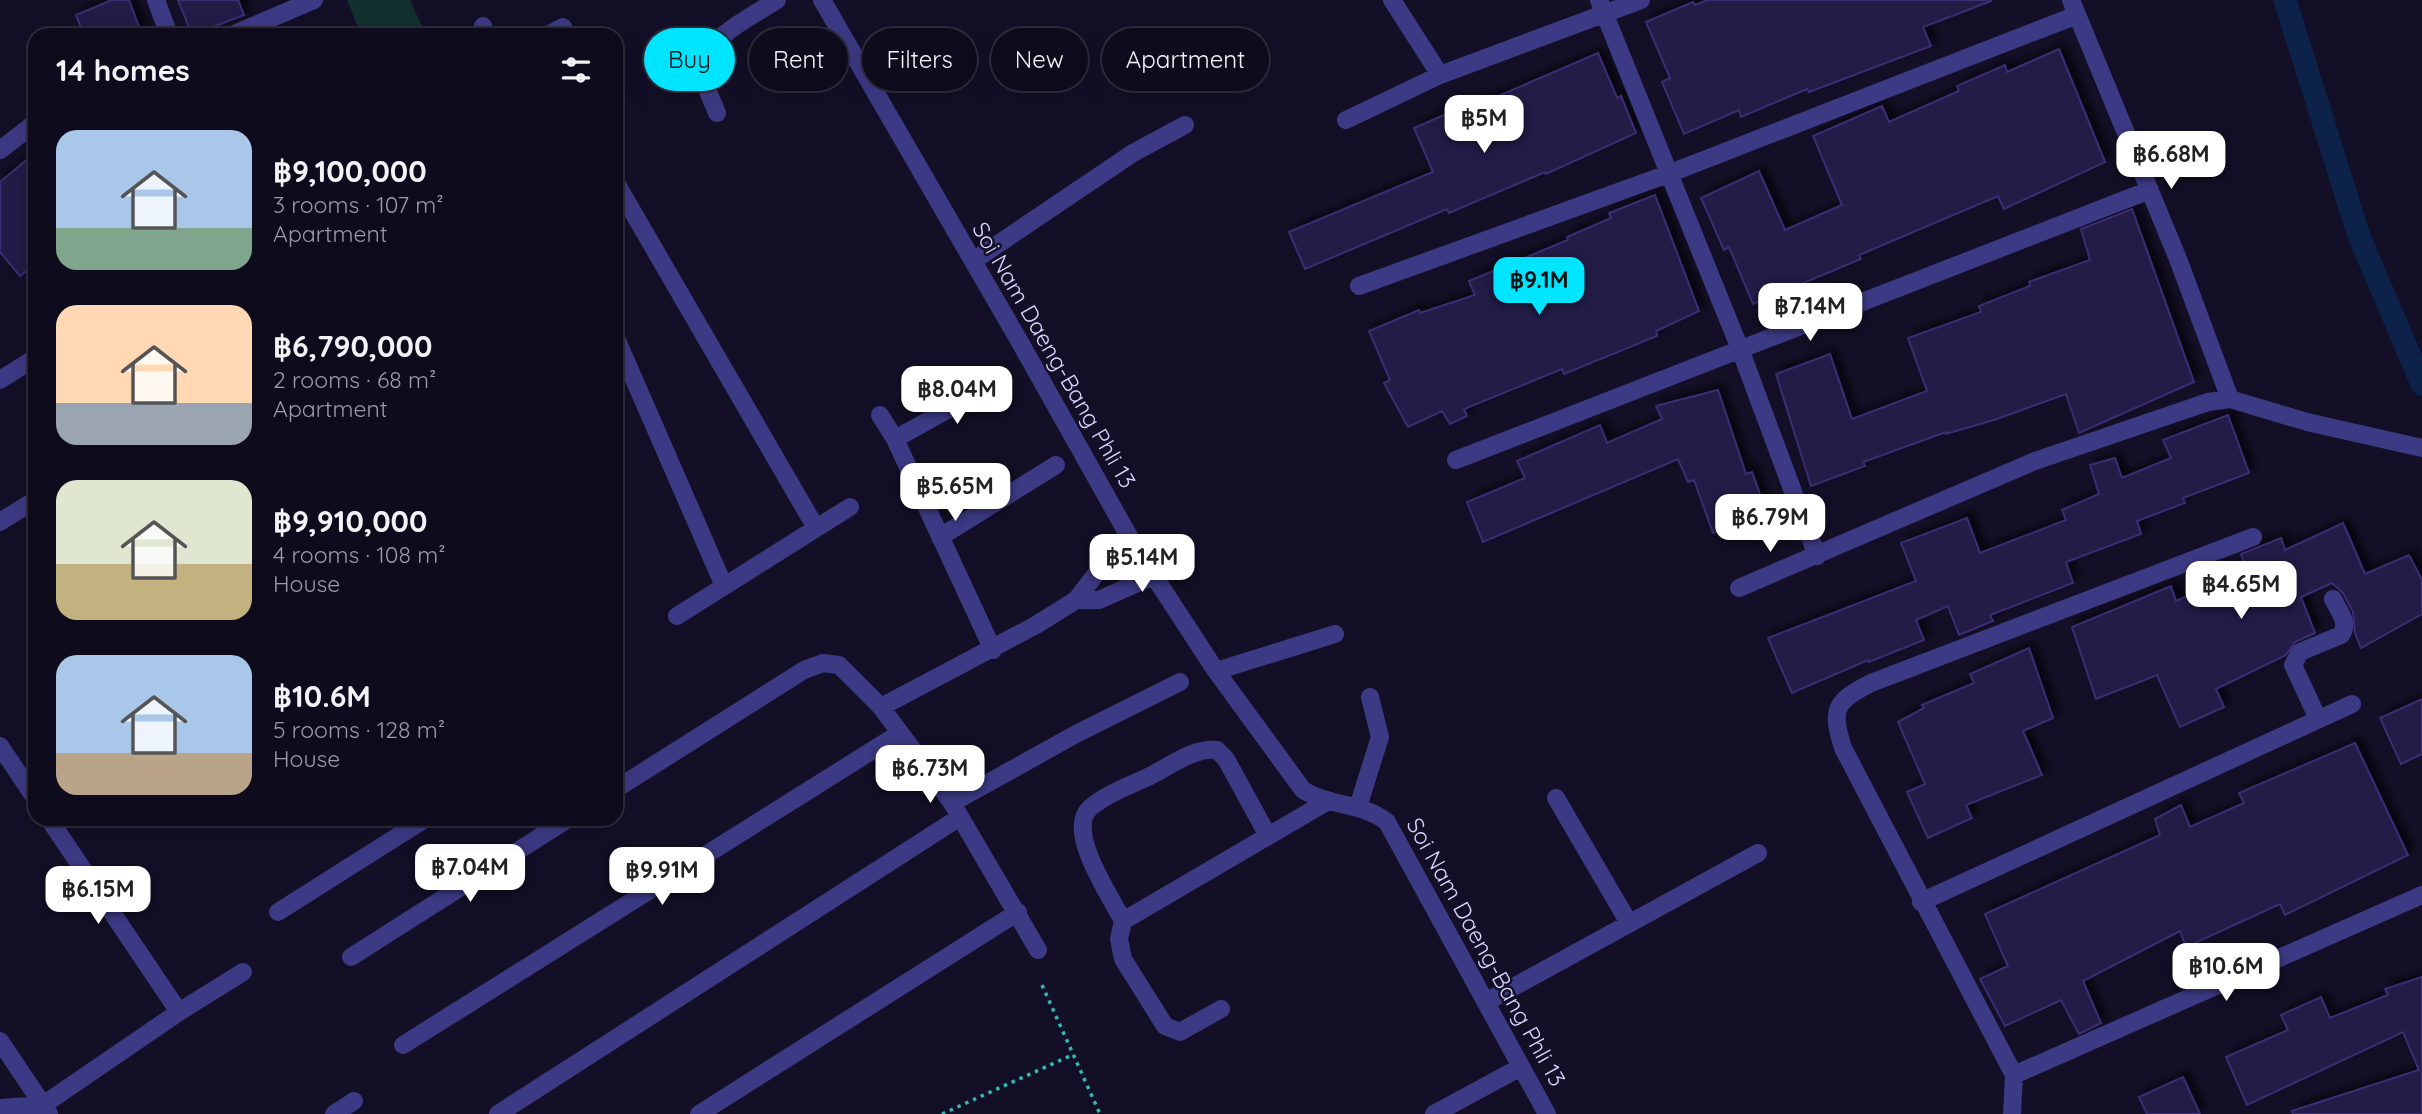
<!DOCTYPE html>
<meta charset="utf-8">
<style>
body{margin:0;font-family:Quicksand,sans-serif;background:#171425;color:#f1f3f6;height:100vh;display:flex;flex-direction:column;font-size:26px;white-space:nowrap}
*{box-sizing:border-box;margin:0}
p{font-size:23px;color:#9b9ba3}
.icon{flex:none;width:38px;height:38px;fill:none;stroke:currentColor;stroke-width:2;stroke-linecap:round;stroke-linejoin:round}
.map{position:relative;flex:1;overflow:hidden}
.panel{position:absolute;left:28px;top:28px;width:595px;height:798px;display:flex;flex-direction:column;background:#0e0b1c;border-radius:21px;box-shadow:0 7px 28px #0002,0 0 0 2px #2e2b3b}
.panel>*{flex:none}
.top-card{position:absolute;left:644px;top:28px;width:665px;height:63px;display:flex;gap:14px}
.price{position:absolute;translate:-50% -60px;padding:0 16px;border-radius:14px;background:#fff;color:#222;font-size:23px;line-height:46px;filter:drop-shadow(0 2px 4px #0008)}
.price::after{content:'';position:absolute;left:50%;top:42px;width:21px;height:16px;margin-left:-10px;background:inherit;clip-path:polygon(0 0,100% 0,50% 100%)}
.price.current{background:#00e5ff;color:#111}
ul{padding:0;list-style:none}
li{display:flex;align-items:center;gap:21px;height:175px;padding:0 28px}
li span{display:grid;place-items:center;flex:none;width:196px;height:140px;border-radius:21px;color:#555}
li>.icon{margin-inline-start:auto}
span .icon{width:84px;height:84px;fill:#fffc;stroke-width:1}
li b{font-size:30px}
h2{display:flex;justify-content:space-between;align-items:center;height:84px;padding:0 28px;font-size:30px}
.chip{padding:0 24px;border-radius:32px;background:#0e0b1c;box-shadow:0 7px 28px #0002,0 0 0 2px #2e2b3b;font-size:24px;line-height:63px}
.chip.current{background:#00e5ff;color:#111}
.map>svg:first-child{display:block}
</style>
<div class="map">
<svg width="2422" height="1114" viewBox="0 0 2422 1114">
<defs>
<filter id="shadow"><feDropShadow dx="6" dy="-6" stdDeviation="3.5" flood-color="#0009"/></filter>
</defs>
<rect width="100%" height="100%" fill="#130f26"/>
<path fill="#12302f" d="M347,0H410L426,35H361Z"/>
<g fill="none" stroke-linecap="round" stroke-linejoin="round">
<path stroke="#0c2248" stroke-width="23" d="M2285,0L2359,236L2422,384"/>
</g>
<path fill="#241b47" stroke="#3b2d73" stroke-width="2" filter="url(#shadow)" d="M112,0H129L142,35H84L76,15Z
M178,0H238L244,15L192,35Z
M1707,0H1991V1L1923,27L1931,46L1809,92L1807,89L1741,117L1739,110L1684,134L1662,82L1670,78L1646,22L1693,2L1695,5Z
M2059,49L2105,162L2004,209L1998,196L1859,255L1861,259L1753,304L1729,247L1724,250L1701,198L1759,171L1785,230L1842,205L1813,136L1882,106L1889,122L1959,91L1957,86L2005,65L2007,72Z
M1598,53L1617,98L1621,96L1636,133L1546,174L1545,172L1449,213L1447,209L1305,269L1289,232L1433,172L1414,128L1458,109L1459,113Z
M35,153V264L20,276L0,252V182Z
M1655,195L1699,311L1656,331L1657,336L1564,374L1562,369L1464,409L1467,416L1450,424L1442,411L1408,427L1384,383L1390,380L1369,331L1419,310L1420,313L1475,295L1469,281L1568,240L1567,237L1611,218L1609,213Z
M2132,209L2194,382L2079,433L2066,394L1994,420L1946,434V432L1863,462L1865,466L1811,486L1776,374L1830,354L1852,419L1927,391L1908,338L1981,312L1979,306L2030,286L2029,282L2090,260L2081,229Z
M1718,390L1746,474L1752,472L1767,514L1713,533L1694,480L1688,482L1678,459L1483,542L1467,502L1525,478L1517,461L1600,425L1607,443L1662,419L1656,406Z
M2228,415L2249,473L2183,498L2185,503L2137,521L2141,534L2066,562L2073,583L1990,615L1993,621L1959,635L1948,606L1916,620L1924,640L1869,662L1868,660L1792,693L1768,638L1916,581L1901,543L1967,518L1980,553L2066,520L2062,510L2099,494L2090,465L2115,458L2122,478L2171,458L2163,440Z
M2343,523L2365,574L2409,555L2422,580V614L2361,648L2355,633L2353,612L2343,593L2332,583L2301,597L2315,633L2295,642L2286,655L2216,689L2224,707L2180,727L2157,675L2096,699L2072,627L2171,586L2176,601L2246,570L2241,554L2281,538L2285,550Z
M2029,648L2053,718L2023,731L2042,775L1966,805L1972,818L1928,838L1907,792L1925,784L1898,722L1924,708L1922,705L1974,683L1970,674Z
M2422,699V754L2401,764L2380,718Z
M2355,743L2408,855L2285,915L2280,904L2186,947L2180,931L2083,981L2101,1023L2079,1034L2061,1000L2005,1026L1980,979L2008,966L1985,914L2160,835L2155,819L2181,805L2190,827L2244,803L2239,793Z
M2422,977V1114H2293L2292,1111L2419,1070L2403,1032L2247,1105L2226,1057L2288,1030L2281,1015L2321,997L2330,1018L2388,995L2385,989Z
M2183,1077L2200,1114H2147L2139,1097Z"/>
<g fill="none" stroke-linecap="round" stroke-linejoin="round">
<path stroke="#2fb8b0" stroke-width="3.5" stroke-dasharray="3.5 5" stroke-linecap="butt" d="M1042,985L1100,1114
M942,1114L1072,1055"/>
<path stroke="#3d3a85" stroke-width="18" d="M156,0L169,35
M822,0L1021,344L1135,547L1216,671L1303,790C1330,807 1362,802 1387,822L1547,1114
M1392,0L1440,75
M1599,0L1740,349L1817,556
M2071,0L2178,259L2230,399
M483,26L486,35
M232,35L314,0
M548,35L563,27
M717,113C712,100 704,85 702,72C697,42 756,14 777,0
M1346,120L1440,75L1641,0
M0,150L35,123
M616,183L816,528
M973,261L1133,153L1185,125
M1359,286L1668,174L2077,15
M616,338L724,586
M0,380L35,358
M880,415L895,439L993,650
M895,439L1001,380
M1456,460L2150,190
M0,522L35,500
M940,537L1056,465
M1739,588L2035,461L2208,402L2230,399L2307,422L2422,448
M1076,600H1099L1153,576
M677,616L850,507
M1216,671L1335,634
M881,707L1036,625L1076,600L1096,574L1135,547
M2318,719L2293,665L2300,652L2341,635C2350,623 2338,610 2333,599
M0,746L35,798
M616,789L804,670L823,663L839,665L881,707L952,803L1038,950
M1556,798L1629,923
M952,803L1076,734L1180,682
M1358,807L1380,737L1370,697
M49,819L179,1012
M1921,902L2352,704
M278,912L425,819
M1123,921C1111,897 1065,831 1090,808C1107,793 1132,785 1152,775C1171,765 1195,747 1217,750L1226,759L1268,836
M351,957L568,819
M1486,1002L1758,853
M1221,1009L1180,1032L1165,1026L1123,959L1119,939L1123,921L1328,801
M0,1041L49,1114
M403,1045L900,733
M2014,1075L2422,895
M0,1108L43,1105L179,1012L243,972
M334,1114L354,1101
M498,1114L960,817
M699,1114L1018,912
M1434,1114L1521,1067
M2012,1114L2014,1075L1843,748C1831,709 1834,702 1871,683L2253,537"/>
</g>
<g text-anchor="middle" stroke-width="5" stroke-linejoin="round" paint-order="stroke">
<g font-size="23" fill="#d9d4ff" stroke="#130f26">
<text transform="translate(1054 355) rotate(60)" y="8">Soi Nam Daeng-Bang Phli 13</text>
<text transform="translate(1486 952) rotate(61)" y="8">Soi Nam Daeng-Bang Phli 13</text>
</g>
</g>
</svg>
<b class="price" style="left:1484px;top:155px">฿5M</b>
<b class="price" style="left:2171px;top:191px">฿6.68M</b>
<b class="price current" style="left:1539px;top:317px">฿9.1M</b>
<b class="price" style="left:1810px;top:343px">฿7.14M</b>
<b class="price" style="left:957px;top:426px">฿8.04M</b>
<b class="price" style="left:955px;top:523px">฿5.65M</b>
<b class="price" style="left:1770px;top:554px">฿6.79M</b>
<b class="price" style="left:1142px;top:594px">฿5.14M</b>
<b class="price" style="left:2241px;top:621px">฿4.65M</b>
<b class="price" style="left:930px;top:805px">฿6.73M</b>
<b class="price" style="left:470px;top:904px">฿7.04M</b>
<b class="price" style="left:662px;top:907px">฿9.91M</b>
<b class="price" style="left:98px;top:926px">฿6.15M</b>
<b class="price" style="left:2226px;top:1003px">฿10.6M</b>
<div class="top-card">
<a class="chip current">Buy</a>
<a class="chip">Rent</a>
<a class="chip">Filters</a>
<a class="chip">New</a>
<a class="chip">Apartment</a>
</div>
<section class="panel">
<h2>14 homes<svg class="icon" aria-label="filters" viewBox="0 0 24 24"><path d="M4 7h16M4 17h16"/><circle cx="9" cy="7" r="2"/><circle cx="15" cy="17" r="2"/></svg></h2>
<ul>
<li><span style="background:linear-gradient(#a9c7e8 70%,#7fa58c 0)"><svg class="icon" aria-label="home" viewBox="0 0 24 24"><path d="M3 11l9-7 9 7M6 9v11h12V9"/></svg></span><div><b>฿9,100,000</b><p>3 rooms · 107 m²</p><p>Apartment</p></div></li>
<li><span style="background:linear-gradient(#ffd9b3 70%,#9aa5b1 0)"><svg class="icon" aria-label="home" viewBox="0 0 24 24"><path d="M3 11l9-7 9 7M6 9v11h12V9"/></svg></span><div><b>฿6,790,000</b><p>2 rooms · 68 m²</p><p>Apartment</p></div></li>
<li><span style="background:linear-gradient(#dfe7d0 60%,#c2b280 0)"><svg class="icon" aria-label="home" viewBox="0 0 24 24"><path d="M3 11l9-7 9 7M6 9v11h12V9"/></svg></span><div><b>฿9,910,000</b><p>4 rooms · 108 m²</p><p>House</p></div></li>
<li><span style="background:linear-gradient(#a9c7e8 70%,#b9a48a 0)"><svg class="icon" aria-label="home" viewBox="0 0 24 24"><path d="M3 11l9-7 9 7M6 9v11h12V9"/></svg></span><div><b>฿10.6M</b><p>5 rooms · 128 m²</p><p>House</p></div></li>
</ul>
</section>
</div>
